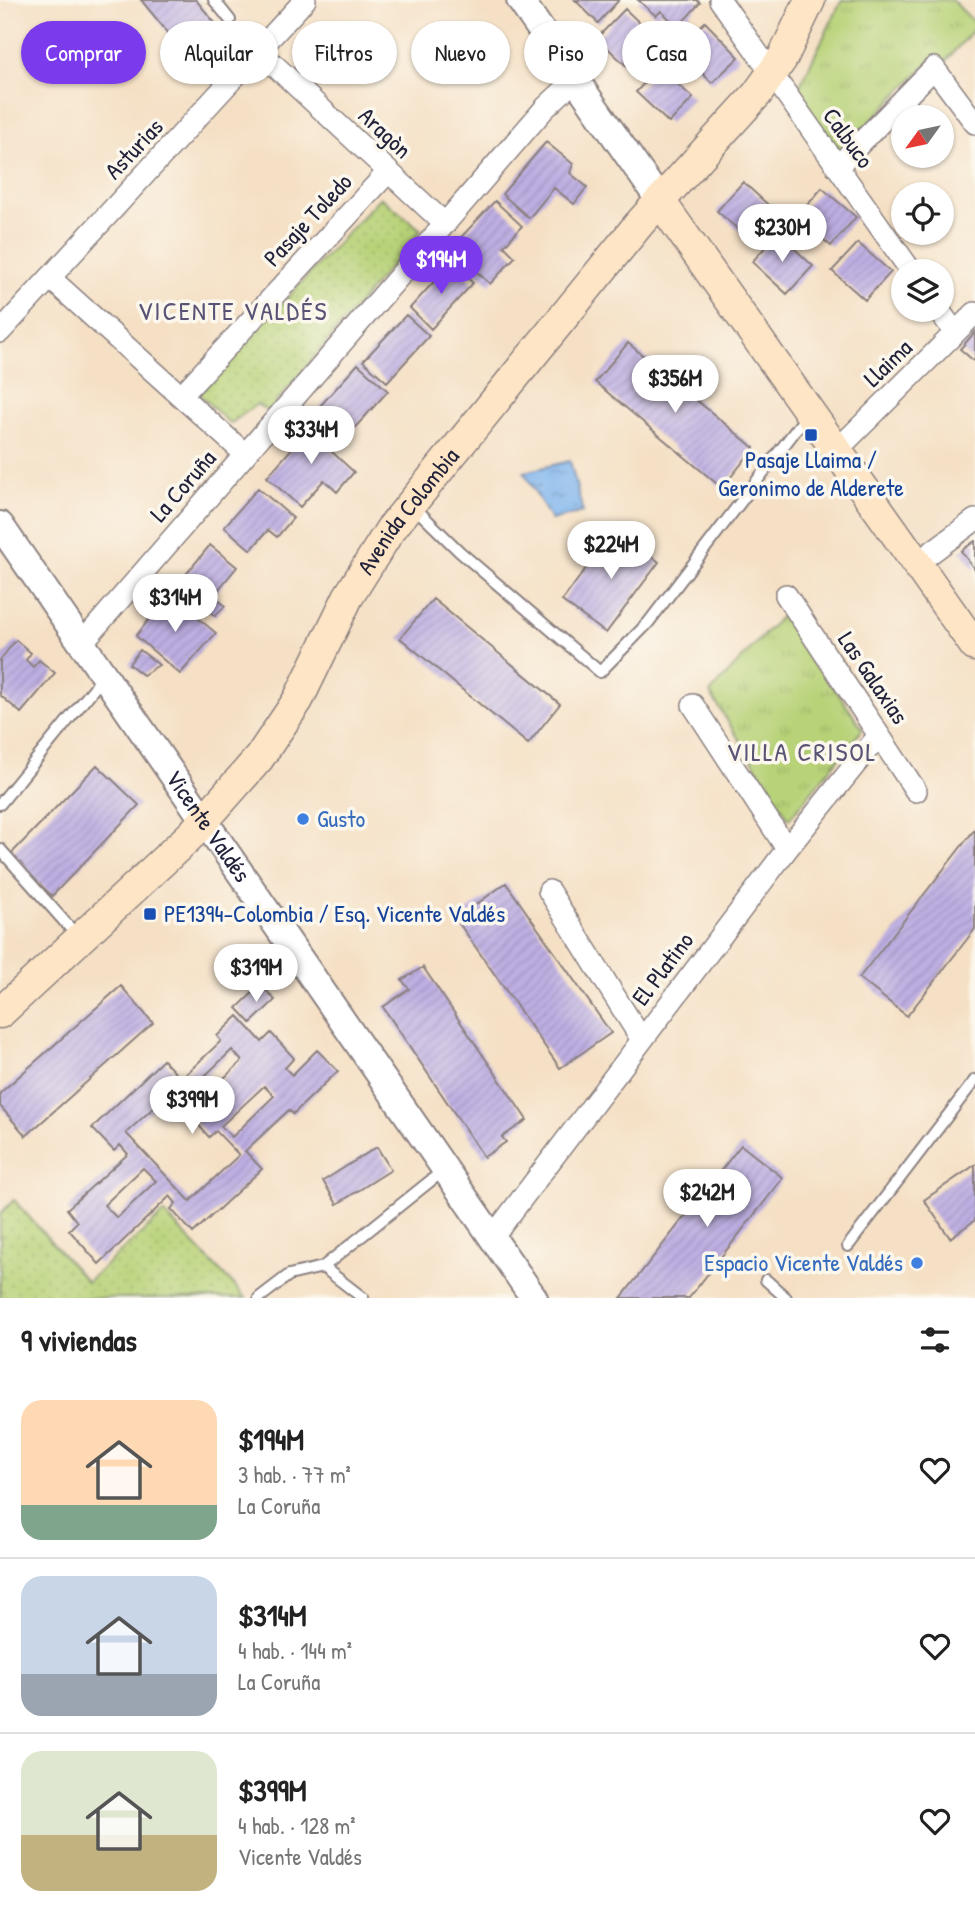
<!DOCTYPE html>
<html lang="es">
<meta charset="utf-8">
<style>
body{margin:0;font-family:"Patrick Hand",sans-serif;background:#f2f2f2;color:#222;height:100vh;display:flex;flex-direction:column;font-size:26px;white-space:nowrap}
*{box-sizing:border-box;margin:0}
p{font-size:23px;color:#767676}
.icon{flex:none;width:38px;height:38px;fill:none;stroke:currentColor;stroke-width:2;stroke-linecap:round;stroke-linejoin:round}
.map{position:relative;height:1298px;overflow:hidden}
.sheet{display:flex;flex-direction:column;background:#fff;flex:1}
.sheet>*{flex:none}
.hud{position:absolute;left:21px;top:21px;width:934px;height:63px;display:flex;gap:14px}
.needle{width:46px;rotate:237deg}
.controls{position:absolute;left:891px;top:105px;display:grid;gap:14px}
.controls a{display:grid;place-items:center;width:63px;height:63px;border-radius:50%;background:#fff;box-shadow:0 2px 5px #0004;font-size:35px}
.price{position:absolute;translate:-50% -60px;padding:0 16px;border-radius:24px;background:#fff;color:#222;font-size:23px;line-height:46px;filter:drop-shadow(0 2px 4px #0008)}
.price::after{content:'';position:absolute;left:50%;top:42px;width:21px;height:16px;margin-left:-10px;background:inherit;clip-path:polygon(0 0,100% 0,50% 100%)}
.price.active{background:#7c3aed;color:#fff}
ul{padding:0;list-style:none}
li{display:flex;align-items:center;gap:21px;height:175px;padding:0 21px}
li+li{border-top:2px solid #e0e0e0}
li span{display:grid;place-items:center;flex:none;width:196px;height:140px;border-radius:21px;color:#555}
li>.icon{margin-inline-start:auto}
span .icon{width:84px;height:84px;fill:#fffc;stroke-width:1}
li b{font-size:30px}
h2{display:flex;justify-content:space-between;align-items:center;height:84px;padding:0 21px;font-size:30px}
.pill{padding:0 24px;border-radius:32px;background:#fff;box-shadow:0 2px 5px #0004;font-size:24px;line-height:63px}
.pill.active{background:#7c3aed;color:#fff}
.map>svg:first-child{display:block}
</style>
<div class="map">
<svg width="975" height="1298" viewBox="0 0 975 1298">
<defs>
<pattern id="grass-dots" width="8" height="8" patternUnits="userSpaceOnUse" patternTransform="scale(1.75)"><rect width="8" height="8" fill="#b7d277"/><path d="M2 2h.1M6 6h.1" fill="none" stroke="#9db468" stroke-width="1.8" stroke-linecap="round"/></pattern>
<pattern id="park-tufts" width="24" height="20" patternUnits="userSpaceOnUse" patternTransform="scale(1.75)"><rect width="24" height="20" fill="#b7d277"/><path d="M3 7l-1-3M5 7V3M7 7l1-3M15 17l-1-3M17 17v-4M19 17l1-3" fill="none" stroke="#9db468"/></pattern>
<pattern id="water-ripples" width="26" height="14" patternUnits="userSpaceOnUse" patternTransform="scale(1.75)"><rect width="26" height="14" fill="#7eb4ed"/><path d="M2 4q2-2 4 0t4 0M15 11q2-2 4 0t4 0" fill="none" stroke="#6792c1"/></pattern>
<pattern id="building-hatch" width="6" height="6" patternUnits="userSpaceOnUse" patternTransform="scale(1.75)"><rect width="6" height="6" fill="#beafe2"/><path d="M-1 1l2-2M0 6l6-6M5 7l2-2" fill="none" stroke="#a396c3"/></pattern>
</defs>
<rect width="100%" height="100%" fill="#fbf7ec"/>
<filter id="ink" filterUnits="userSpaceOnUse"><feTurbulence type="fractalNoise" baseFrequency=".0143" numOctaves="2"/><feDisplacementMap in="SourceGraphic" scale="14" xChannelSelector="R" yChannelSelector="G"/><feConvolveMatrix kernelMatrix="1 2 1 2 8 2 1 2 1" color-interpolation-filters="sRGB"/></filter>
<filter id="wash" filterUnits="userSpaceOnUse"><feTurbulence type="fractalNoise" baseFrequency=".00686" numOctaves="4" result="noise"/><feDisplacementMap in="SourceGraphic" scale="28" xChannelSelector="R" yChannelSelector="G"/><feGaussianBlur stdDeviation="1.57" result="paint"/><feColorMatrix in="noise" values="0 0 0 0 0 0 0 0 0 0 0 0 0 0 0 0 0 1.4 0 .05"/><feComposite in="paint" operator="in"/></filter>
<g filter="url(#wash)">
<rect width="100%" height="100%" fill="#f5e0c5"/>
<path fill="url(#grass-dots)" stroke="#6c7a59" stroke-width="2" d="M380,197L421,230L268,412L257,404L230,424L199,394Z
M14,1200L87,1282L164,1213L246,1298H0V1214Z"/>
<path fill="url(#park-tufts)" stroke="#6c7a59" stroke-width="2" d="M842,0H952L975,23V28L943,64L935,56L839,153L796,93Z
M783,614L863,729L789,819L710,693Z"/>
<path fill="url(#water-ripples)" stroke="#506b94" stroke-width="2" d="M570,461L583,512L551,520L524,472Z"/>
<g id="blocks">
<path fill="url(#building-hatch)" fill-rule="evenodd" d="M141,0H196L234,46L201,73Z
M575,0H619L598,23Z
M638,0H697L700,3L678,27L661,11L656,16Z
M625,9L663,45L635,74L597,38Z
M705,22L739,57L712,83L678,48Z
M659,67L693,98L669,123L636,92Z
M546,142L573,164L570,173L587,187L574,204L554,188L529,218L502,194Z
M743,182L776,212L751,241L717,211Z
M822,188L856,217L831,246L797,217Z
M495,201L522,226L504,246L515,257L490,284L451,248Z
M778,233L813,266L787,294L752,262Z
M858,243L891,272L865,300L832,271Z
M451,263L473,283L431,329L410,308Z
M406,315L429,336L387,382L363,361Z
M975,332V362L960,349Z
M628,343L754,448L722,488L595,382Z
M358,364L388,391L350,433L320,406Z
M315,422L341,445L331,451L354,472L337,492L324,480L300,507L267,477Z
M258,488L293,518L277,537L268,530L251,550L224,527Z
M615,529L659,562L606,633L562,601Z
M975,541V570L961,551Z
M210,545L237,567L214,595L225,606L215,616L179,583Z
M169,594L216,633L180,674L136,636Z
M433,599L560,704L528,744L400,638Z
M16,640L31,653L26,660L33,667L39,660L55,673L21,713L0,695V660Z
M140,650L159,665L143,675L129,664Z
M97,765L139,805L52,896L10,855Z
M975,829V929L907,1016L859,978Z
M506,883L611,1033L560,1068L456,919Z
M423,967L527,1120L502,1137L506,1142L484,1157L383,1007L409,989L402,980Z
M261,985L275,1000L251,1023L237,1008Z
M121,986L153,1023L26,1136L0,1106V1093Z
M238,1016L262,1042L271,1033L294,1058L285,1068L292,1075L317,1050L338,1071L293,1114L289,1110L245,1151L262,1169L193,1233L171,1209L176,1203L170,1196L99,1264L69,1230L77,1222L67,1209L128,1154L120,1145L114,1151L92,1128L163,1060L181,1079L221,1041L217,1036ZM232,1050L242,1061L200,1101L189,1091ZM264,1086L274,1096L232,1137L221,1126ZM175,1088L193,1108L188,1113L209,1137L216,1131L239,1155L190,1201L126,1133ZM143,1168L156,1181L117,1218L104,1205Z
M741,1145L783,1178L689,1298H621Z
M377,1147L391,1170L337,1204L323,1181Z
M975,1165V1220L950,1238L924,1200Z"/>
</g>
</g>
<g filter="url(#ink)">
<use href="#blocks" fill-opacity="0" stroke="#8c8180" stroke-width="2"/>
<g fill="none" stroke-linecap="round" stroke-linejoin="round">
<defs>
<path id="service" d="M214,0L230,20
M413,506L460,552L600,672L648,623L808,414
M0,804L104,676
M0,849L79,938
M848,1246L975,1080
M323,1267L444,1170
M766,1280L786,1298
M259,1298L289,1275L323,1267L363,1298"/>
<path id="minor" d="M720,0L911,271
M259,51L445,224
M837,167L934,68L975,123
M50,278L245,454
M939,310L955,333
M0,332L305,0
M181,396L388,172
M837,450L975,313
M917,563L975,520
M786,595L916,791
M82,643L545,108L575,80
M693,705L787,849
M549,891L642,1040
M492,1238L787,849L879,735"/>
<g id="tertiary">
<path d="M520,0L660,201"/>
<path id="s1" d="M0,525L534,1298"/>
</g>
<g id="secondary">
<path d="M660,201L975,646"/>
<path id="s2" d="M0,1013L192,834L259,758L298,700L348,597L390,530L639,224L757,94L782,59L810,0"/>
</g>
</defs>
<use href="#service" stroke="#8c8180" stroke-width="14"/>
<use href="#minor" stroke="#8c8180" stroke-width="24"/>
<use href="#tertiary" stroke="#8c8180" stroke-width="30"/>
<use href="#secondary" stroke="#8c8180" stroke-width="33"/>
<use href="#service" stroke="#fff" stroke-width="10"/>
<use href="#minor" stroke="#fff" stroke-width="21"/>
<use href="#tertiary" stroke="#fff" stroke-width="26"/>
<use href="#secondary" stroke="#fde5c5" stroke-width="30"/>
</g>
</g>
<g fill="#1a4fb4" stroke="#fbf7ec" stroke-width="2.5">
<rect x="804" y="428" width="14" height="14" rx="3.5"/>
<rect x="143" y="907" width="14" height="14" rx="3.5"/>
</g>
<g fill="#3f7fe0" stroke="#fbf7ec" stroke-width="2.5">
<circle cx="303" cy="819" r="7"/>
<circle cx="917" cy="1263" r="7"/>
</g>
<g text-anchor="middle" stroke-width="7" stroke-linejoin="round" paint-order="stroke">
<g font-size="24" fill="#22223b" stroke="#fbf7ec">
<text transform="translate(385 133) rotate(43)" y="8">Aragòn</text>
<text transform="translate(848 138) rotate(54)" y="8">Calbuco</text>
<text transform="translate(134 149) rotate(-47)" y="8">Asturias</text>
<text transform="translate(308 220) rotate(-47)" y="8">Pasaje Toledo</text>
<text transform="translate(888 363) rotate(-44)" y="8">Llaima</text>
<text transform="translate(183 486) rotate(-49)" y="8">La Coruña</text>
<text dy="8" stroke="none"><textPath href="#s2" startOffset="653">Avenida Colombia</textPath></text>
<text transform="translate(873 678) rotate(56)" y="8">Las Galaxias</text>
<text dy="8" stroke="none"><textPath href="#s1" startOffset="366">Vicente Valdés</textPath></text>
<text transform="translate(663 969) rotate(-53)" y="8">El Platino</text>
</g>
<g font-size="24" fill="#164399" stroke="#fbf7ec">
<text x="811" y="468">Pasaje Llaima /<tspan x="811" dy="28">Geronimo de Alderete</tspan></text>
<text x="164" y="922" text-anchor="start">PE1394-Colombia / Esq. Vicente Valdés</text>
</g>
<g font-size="24" fill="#366cbe" stroke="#fbf7ec" text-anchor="start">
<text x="317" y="827">Gusto</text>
<text x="903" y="1271" text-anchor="end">Espacio Vicente Valdés</text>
</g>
<g font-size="26" letter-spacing="2" fill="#595375" stroke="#fbf7ec">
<text x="233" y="320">VICENTE VALDÉS</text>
<text x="802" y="761">VILLA CRISOL</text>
</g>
</g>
</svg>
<div class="controls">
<a><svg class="needle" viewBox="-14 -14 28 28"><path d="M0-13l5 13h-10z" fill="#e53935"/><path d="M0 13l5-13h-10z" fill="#767676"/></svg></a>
<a><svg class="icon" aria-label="locate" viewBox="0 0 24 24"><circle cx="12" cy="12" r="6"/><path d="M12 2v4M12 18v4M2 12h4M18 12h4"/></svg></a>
<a><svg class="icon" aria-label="layers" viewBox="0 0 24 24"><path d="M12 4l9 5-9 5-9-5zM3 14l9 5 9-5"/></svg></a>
</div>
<b class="price" style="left:782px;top:264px">$230M</b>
<b class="price active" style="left:441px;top:296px">$194M</b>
<b class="price" style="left:675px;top:415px">$356M</b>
<b class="price" style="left:311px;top:466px">$334M</b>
<b class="price" style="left:611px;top:581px">$224M</b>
<b class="price" style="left:175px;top:634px">$314M</b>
<b class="price" style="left:256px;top:1004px">$319M</b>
<b class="price" style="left:192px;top:1136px">$399M</b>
<b class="price" style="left:707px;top:1229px">$242M</b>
<div class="hud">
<a class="pill active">Comprar</a>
<a class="pill">Alquilar</a>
<a class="pill">Filtros</a>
<a class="pill">Nuevo</a>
<a class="pill">Piso</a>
<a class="pill">Casa</a>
</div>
</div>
<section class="sheet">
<h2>9 viviendas<svg class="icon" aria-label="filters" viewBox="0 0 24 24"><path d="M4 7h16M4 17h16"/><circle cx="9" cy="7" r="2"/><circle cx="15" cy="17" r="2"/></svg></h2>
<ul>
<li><span style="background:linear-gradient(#ffd9b3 75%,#7fa58c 0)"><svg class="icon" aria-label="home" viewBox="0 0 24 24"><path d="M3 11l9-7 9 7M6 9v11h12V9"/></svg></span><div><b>$194M</b><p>3 hab. · 77 m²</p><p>La Coruña</p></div><svg class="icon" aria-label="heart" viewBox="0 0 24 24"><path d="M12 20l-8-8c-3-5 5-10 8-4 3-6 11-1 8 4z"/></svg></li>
<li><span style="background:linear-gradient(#c9d6e8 70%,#9aa5b1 0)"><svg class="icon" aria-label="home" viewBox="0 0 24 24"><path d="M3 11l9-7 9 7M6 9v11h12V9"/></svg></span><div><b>$314M</b><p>4 hab. · 144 m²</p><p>La Coruña</p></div><svg class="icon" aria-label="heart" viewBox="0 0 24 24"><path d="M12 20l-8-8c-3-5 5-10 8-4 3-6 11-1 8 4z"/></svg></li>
<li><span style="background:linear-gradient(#dfe7d0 60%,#c2b280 0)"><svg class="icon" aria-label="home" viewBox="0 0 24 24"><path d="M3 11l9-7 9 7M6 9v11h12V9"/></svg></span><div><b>$399M</b><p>4 hab. · 128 m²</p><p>Vicente Valdés</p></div><svg class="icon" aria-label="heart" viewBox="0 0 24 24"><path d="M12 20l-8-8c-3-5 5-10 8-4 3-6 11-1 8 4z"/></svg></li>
</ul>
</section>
